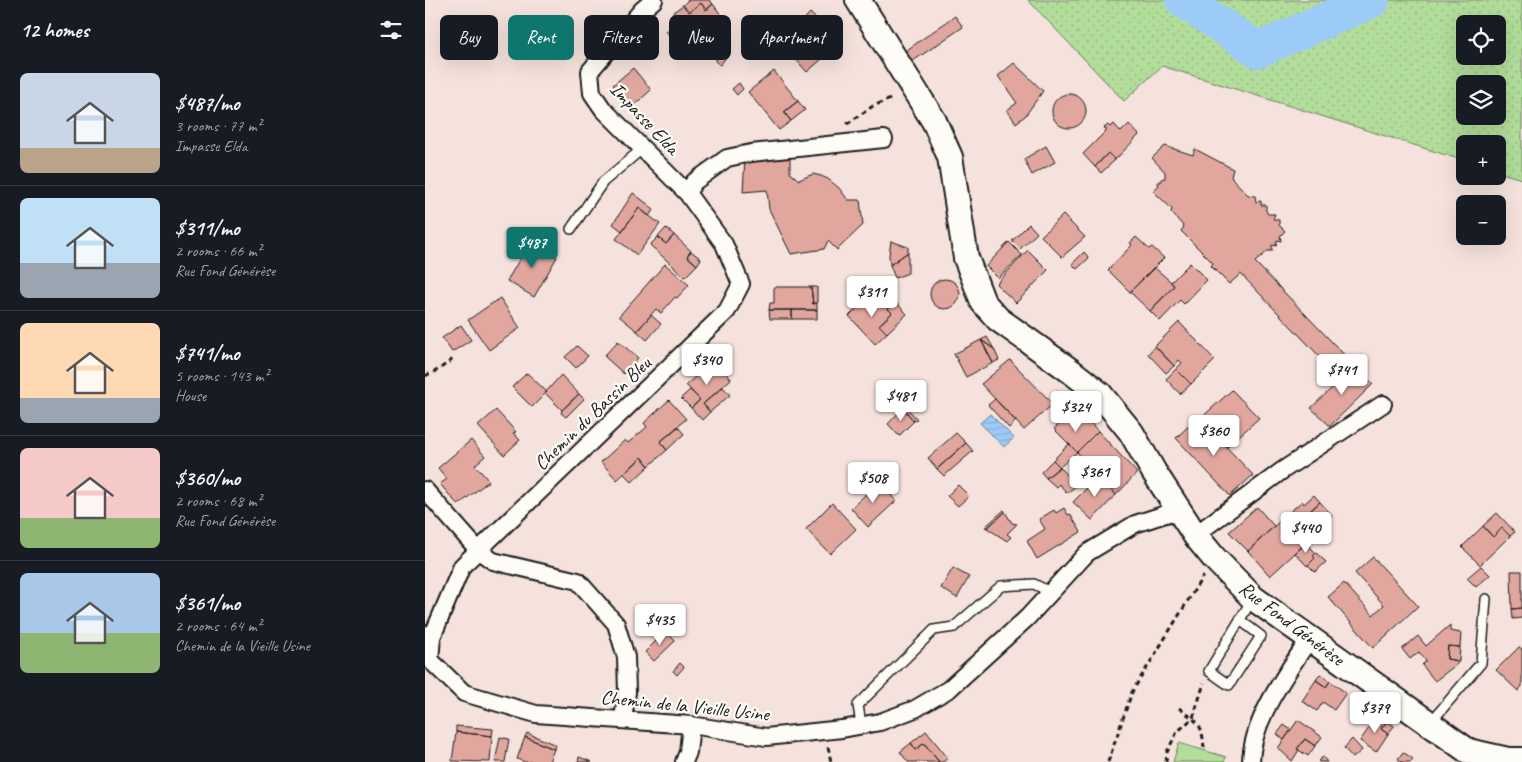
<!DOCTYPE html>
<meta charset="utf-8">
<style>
body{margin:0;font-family:Caveat,sans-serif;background:#242831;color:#f1f3f6;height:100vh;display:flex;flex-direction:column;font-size:19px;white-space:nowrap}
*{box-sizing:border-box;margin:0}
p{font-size:16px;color:#9ea1a6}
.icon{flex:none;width:28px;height:28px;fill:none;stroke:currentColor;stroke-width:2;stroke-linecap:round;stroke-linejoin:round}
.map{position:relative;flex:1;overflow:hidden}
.details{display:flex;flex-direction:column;background:#171b24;width:425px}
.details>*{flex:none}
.top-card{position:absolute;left:15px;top:15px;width:475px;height:45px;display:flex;gap:10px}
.buttons{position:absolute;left:1031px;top:15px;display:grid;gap:10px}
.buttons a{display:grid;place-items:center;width:50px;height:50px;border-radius:8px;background:#171b24;box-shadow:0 5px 20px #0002;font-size:25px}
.price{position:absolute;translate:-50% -42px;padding:0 11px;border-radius:5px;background:#fff;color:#222;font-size:16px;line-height:32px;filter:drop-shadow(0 1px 2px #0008)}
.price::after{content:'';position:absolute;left:50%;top:30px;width:15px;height:11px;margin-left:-8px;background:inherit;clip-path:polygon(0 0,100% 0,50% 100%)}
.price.active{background:#0f766e;color:#fff}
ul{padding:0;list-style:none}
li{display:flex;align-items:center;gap:15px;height:125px;padding:0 20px}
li+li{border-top:1px solid #363941}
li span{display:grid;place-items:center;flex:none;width:140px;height:100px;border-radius:8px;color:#555}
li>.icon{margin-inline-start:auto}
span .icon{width:60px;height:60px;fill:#fffc;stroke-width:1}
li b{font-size:21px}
h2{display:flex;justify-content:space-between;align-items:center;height:60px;padding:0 20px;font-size:21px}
.pill{padding:0 18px;border-radius:8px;background:#171b24;box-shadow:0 5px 20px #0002;font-size:18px;line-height:45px}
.pill.active{background:#0f766e;color:#fff}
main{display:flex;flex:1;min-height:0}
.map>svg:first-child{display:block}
</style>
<main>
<section class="details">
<h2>12 homes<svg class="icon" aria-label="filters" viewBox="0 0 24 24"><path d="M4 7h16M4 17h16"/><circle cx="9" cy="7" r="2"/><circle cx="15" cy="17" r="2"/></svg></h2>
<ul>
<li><span style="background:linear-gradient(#c9d6e8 75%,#b9a48a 0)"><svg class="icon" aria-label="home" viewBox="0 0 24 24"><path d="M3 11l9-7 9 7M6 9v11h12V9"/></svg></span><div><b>$487/mo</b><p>3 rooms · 77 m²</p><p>Impasse Elda</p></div></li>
<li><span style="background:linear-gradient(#bfe0f5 65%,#9aa5b1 0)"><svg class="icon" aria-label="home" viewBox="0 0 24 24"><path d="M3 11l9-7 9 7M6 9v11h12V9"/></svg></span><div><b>$311/mo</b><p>2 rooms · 66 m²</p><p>Rue Fond Générèse</p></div></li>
<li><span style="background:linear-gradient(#ffd9b3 75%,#9aa5b1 0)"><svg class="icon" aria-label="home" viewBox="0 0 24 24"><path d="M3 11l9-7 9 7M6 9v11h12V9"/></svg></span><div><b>$741/mo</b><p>5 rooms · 143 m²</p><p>House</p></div></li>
<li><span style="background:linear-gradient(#f6c9c9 70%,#8fb573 0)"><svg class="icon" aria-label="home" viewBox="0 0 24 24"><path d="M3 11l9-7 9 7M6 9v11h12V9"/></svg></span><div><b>$360/mo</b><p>2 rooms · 68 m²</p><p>Rue Fond Générèse</p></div></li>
<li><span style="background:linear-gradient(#a9c7e8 60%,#8fb573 0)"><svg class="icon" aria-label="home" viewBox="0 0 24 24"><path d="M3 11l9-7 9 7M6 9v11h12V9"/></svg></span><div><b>$361/mo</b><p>2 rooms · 64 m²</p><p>Chemin de la Vieille Usine</p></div></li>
</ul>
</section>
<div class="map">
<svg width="1097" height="762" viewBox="0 0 1097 762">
<defs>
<pattern id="grass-dots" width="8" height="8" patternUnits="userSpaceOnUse" patternTransform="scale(1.25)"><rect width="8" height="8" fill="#b2dd9a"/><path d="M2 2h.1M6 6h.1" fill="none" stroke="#98bd84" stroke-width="1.8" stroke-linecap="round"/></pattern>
<pattern id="water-rules" width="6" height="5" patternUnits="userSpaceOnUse" patternTransform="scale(1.25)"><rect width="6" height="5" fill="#9dcbf8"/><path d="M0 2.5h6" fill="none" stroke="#87aed4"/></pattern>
</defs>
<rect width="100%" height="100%" fill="#f5e2dd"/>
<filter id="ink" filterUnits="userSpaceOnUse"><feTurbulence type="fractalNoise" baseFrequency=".02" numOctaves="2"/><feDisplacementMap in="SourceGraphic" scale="10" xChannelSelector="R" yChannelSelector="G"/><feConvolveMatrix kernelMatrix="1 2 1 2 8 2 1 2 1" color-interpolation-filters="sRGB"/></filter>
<g filter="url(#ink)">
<path fill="url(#grass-dots)" stroke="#677c5b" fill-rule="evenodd" d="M603,0H1097V179L1073,172L1072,144H1040V161L737,66L699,101ZM1040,24H1072V56H1040ZM1040,84H1072V116H1040Z"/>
<path fill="#b2dd9a" stroke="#677c5b" d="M754,743L801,757L799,762H748Z"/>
<path fill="url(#water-rules)" stroke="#6985a0" d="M565,414L589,438L579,447L555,423Z"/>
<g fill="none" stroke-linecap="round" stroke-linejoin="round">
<path stroke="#9dcbf8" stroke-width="36" d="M758,0L833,50L947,0"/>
</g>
<path fill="#e1a79f" stroke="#1c1c1c" d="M263,0H284L288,4L281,10L276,3L264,12L258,5Z
M276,3L281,10L288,4L296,15L268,38L247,13L258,5L264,12Z
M385,13L401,28L387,41L372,27Z
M530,16L538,27L485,63L479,52Z
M253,20L268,38L255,49L241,31Z
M398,30L412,46L382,72L369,57Z
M297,50L303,55L295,65L290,61Z
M589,63L618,91L600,116L591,123L582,110L592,103L573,76Z
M208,68L226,90L207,107L188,85Z
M349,71L373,101L359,112L366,121L354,130L323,92Z
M314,83L318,89L312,95L307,89Z
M627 111a17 17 0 1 1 34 0a17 17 0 1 1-34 0Z
M373,101L380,110L366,121L359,112Z
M689,124L696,132L704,124L714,135L690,160L683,153L670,167L658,154L682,130L679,128L683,125L685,127Z
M621,146L630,162L607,175L599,159Z
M740,146L768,155L770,149L808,169L806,177L823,195L830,196L831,202L836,201V205H841V211L843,214H850L848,219L854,220V225L860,231L855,236L856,241L852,240L851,246L847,245V251H843L830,262L930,366L916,379L816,274L804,284L786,266L788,263L756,231L759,227L746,212L747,209L728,191L734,185L732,182H736V179L740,178V172L727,158Z
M683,153L690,160L676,173L670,167Z
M365,157V173L374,180L388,174L396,176L403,179L414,188L423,200H435L438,225L412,250L403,241L399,249L366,254L344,209L342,190L318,192L320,158Z
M208,193L229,209L224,216L214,208L197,231L188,224Z
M214,208L235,224L212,255L191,239Z
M638,215L660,237L637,257L616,236Z
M604,224L612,233L595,249L587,241Z
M241,228L249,235L241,244L233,237Z
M249,235L266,251L262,256L272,265L260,277L225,245L233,237L241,244Z
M711,237L724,249L727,247L739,258L705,292L683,270L707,245L705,243Z
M105,241L132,257L109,297L82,281Z
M466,241L483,247V252L465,265L464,255Z
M584,242L597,255L573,278L561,266Z
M603,250L623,270L591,303L571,284Z
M266,251L276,259L272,265L262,256Z
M483,252V273L470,278L465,265Z
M659,252L664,258L652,269L647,264Z
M765,263L782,280L759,304L755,300L735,321L725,311L749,286L746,282Z
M240,264L264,285L252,298L250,297L236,313L231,309L212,331L194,316Z
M729,267L746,282L749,286L725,311L705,292Z
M505 294a15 15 0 1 1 30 0a15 15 0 1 1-30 0Z
M349,287H386L388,304L392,303V310H344L345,303H349Z
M386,287H392V303L388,304Z
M448,293L467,313L454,325L462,333L450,344L424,316Z
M463,294L482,314L462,333L454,325L467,313L453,299Z
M75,298L95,328L64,350L43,320Z
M344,310H367V319H345Z
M367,310H392V319H367Z
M226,315L236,324L222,340L212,331Z
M754,322L790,360L766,384L751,369L757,363L754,360L749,366L730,346Z
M36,325L46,340L27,352L17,338Z
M562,337L569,349L556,340Z
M556,340L568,363L541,377L529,354Z
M556,340L569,349L574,360L568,363Z
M193,341L213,358L199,374L179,356Z
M152,346L163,356L151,368L140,357Z
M730,346L749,366L741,373L723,354Z
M289,360L306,379L278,404L285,412L277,420L266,408L275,400L261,385Z
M585,360L628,404L599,430L556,384Z
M930,366L948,384L905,426L886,408Z
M751,369L766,384L755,394L741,379Z
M102,373L122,392L107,407L87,387Z
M136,375L154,394L137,410L120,393Z
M298,387L305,395L285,412L278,404Z
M265,390L275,400L266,408L256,398Z
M807,390L834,418L802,447L775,419Z
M154,394L159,399L141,417L136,413L137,410Z
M570,399L591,421L584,428L563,405Z
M244,400L261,419L235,442L242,450L224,466L217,457L192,480L176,462L200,440L203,443L222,427L219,423Z
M481,407L492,419L489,421L478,408Z
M478,408L489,421L474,436L463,424Z
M71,410L91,432L88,433L95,440L79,455L53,426Z
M643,416L652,427L661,418L673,431L652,452L629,429Z
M773,417L828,475L805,496L751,438Z
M253,427L259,434L242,450L235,442Z
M673,431L712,473L691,495L652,452Z
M531,433L541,443L512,469L503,458Z
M46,440L60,456L50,465L64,481L33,505L15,484L22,479L13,468Z
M541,443L548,451L519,476L512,469Z
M644,444L652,452L635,467L628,460Z
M217,457L224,466L207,482L199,474Z
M628,460L635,467L621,478L616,472Z
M635,467L652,485L642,493L634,484L631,487L621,478Z
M674,476L691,495L667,520L648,502Z
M454,482L471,501L443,527L426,508Z
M533,485L544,496L533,506L522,496Z
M889,495L895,502L885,511L900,525L881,543L857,519L877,501L879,504Z
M895,502L907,515L899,523L885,511Z
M407,503L431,529L405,554L381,529Z
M832,507L849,526L823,551L804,532Z
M639,508L643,515L645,514L656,532L612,559L602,541L620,529L614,519L629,510L631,513Z
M579,510L580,512L562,528L560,527Z
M580,512L587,523L592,524L582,534L586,537L582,541L562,528Z
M1072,513L1090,532L1085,536L1077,528L1068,537L1058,526Z
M857,519L881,543L845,576L823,551Z
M1058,526L1068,537L1077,528L1085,536L1055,565L1037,547Z
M881,543L891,553L888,556L890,558L882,566L870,553Z
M891,553L901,562L890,572L883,565L890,558L888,556Z
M948,557L993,606L948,648L903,597L919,583L948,615L959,605L930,573Z
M1056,566L1065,575L1051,587L1042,578Z
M528,568L544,577L532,598L516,588Z
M1086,571H1097V608L1087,609Z
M1097,608V618L1088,619L1087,609Z
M1025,625V631L1036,633L1035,647L1023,646L1022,659L1034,661L1032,664L1010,681L997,665L1001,661L994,652L985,659L977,649L993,636L1001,646Z
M241,631L250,641L229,661L220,652Z
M1023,646L1035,647L1034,661L1022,659Z
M1094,647L1097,649V686L1093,691L1071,670Z
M255,663L259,667L252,675L248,671Z
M895,674L905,681L901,687L891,680Z
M891,680L901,687L905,681L921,693L909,710L898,702L892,711L877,701Z
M953,715L962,721L956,729L963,734L951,752L935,741Z
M873,720L897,737L890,746L880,739L872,749L874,750L867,761L853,748Z
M962,721L969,726L963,734L956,729Z
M859,725L866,730L859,740L852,734Z
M31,726L68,729L67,736L31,732Z
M501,731L523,758L518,762H514L499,743L491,750L486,743Z
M31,732L67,736L65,762L27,761Z
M102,733L131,745L129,749L100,737Z
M75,737L84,739L80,762H70Z
M100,737L129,749L124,762H100L92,759Z
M880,739L890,746L883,756L872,749Z
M927,739L937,750L928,758L919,748Z
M486,743L491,750L499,743L514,762H483L475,752Z
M978,752L988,759L986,762H977L973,759Z
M154,757L167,762H153Z
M898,757L902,762H894L893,761Z"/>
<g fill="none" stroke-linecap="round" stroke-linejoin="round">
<defs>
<path id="lane" d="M146,229L178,182L218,148
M815,620L836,636L804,685L784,671L828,598
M1006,722L1056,663L1061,599
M436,725L433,705L509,630L529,627L576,586L609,584L625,592"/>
<path id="street" d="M262,193L269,182L302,158L326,153L459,139
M0,490L54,551L68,561L153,581L191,624L201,657L202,692L198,719
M770,535L858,470L958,404
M0,634L7,637L5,660L39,693L111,714L266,725L341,737L417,729L455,722L490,709L524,689L602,618L662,553L710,524L753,510
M7,637L37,566L302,311L316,284L299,244L262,193L178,109L167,93L165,71L217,10L229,0
M259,762L263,752L266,725
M826,762C827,719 862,673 885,638"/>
<path id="secondary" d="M433,0L509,121L525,157L541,258L558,302L573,319L647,372L675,394L706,432L729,472L770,535L789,558L828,598L1043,751L1083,760H1097"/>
</defs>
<use href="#lane" stroke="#1c1c1c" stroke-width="12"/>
<use href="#street" stroke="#1c1c1c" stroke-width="20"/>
<use href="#secondary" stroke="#1c1c1c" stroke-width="28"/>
<path stroke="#1c1c1c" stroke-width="3" stroke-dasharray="5 4" stroke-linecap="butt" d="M422,124L448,106L468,98
M0,376L13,370L28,359
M754,708C774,723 777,723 779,748
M403,747L406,762
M683,762L707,692L778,576
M741,762L742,752L752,732L768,718L779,683"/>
<use href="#lane" stroke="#fdfcf7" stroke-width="9"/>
<use href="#street" stroke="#fdfcf7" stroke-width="16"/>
<use href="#secondary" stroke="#fdfcf7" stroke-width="24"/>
</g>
</g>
<g text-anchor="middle" stroke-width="4.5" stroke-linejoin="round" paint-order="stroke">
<g font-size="20" fill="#1c1c1c" stroke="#fdfcf7">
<text transform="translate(220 118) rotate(47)" y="7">Impasse Elda</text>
<text transform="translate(167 413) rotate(-44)" y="7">Chemin du Bassin Bleu</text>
<text transform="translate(867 623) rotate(37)" y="7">Rue Fond Générèse</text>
<text transform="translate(260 705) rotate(6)" y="7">Chemin de la Vieille Usine</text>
</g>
</g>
</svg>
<div class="buttons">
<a><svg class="icon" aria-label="locate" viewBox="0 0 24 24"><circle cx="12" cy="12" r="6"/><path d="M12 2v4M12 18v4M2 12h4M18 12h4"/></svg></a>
<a><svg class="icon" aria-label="layers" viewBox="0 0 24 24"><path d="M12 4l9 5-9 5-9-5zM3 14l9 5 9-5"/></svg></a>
<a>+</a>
<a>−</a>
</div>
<b class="price active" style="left:107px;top:269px">$487</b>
<b class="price" style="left:447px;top:318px">$311</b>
<b class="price" style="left:282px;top:386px">$340</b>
<b class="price" style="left:917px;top:396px">$741</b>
<b class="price" style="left:476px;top:422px">$481</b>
<b class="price" style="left:651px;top:433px">$324</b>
<b class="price" style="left:789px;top:457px">$360</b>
<b class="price" style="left:670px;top:498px">$361</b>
<b class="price" style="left:448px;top:504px">$508</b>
<b class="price" style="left:881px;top:554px">$440</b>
<b class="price" style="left:235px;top:646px">$435</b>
<b class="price" style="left:950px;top:734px">$379</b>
<div class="top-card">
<a class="pill">Buy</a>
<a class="pill active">Rent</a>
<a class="pill">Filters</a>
<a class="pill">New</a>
<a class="pill">Apartment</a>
</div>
</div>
</main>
